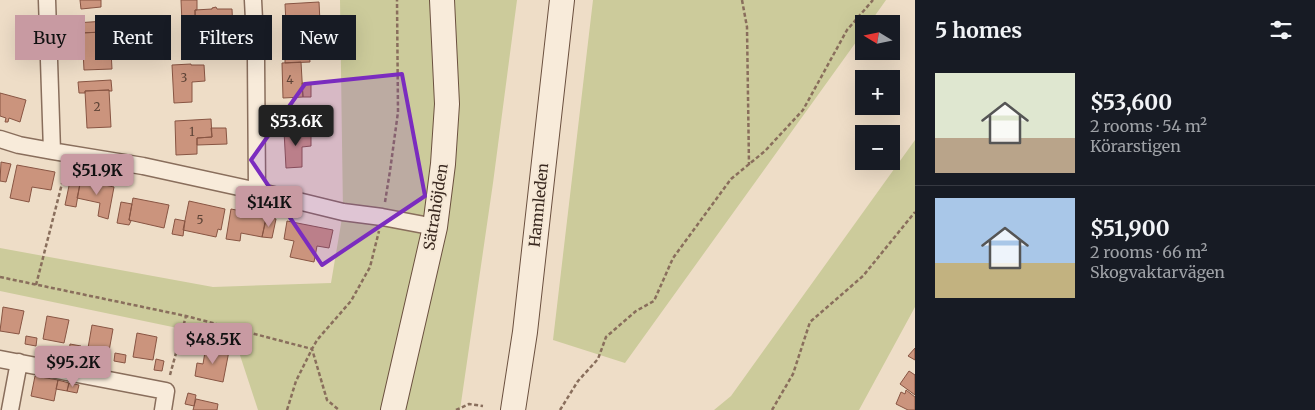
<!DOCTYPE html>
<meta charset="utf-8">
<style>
body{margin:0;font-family:Merriweather,serif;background:#20242c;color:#f1f3f6;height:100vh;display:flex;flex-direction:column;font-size:19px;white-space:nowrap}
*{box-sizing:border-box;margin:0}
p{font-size:16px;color:#9ea1a6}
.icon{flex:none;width:28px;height:28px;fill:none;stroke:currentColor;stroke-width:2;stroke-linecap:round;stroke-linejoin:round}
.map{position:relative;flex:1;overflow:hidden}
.drawer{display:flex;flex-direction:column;background:#171b24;width:400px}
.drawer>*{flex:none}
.hud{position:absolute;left:15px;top:15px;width:475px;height:45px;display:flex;gap:10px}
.needle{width:32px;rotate:280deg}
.buttons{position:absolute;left:855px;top:15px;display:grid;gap:10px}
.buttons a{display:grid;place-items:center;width:45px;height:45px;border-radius:0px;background:#171b24;box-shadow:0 5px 20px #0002;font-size:25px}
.price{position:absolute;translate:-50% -42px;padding:0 11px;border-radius:5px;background:#c89aa2;color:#111;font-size:16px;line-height:32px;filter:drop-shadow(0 1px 2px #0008)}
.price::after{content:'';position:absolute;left:50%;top:30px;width:15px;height:11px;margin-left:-8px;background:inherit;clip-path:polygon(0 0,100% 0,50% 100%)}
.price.current{background:#222;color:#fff}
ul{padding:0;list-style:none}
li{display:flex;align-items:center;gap:15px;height:125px;padding:0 20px}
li+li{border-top:1px solid #363941}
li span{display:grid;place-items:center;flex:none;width:140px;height:100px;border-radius:0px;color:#555}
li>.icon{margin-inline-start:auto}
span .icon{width:60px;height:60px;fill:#fffc;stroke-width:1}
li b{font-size:21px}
h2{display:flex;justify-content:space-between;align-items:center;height:60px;padding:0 20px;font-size:21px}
.chip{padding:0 18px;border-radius:0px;background:#171b24;box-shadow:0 5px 20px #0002;font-size:18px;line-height:45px}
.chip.current{background:#c89aa2;color:#111}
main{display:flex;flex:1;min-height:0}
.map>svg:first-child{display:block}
</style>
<main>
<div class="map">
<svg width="915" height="410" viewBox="0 0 915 410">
<rect width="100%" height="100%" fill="#eeddc7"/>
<path fill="#cccb9b" d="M340,0H517L493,183L460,410H258L235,340L0,291V248L213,287L331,283L343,212Z
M593,0H886L869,24H864V31L625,363L553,340Z
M915,140V307L859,410H714L731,396Z"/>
<path fill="#cb947d" stroke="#885543" d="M80,0H101V7L81,9Z
M181,0H197V10H195V23H182Z
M319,2L320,22L305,23L306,42L287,43L285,4Z
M216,7L217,9H232L233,31L196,32L195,10L212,9V8Z
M106,21V32L76,33L75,23Z
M102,32L103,51H111L112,69L84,70L82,33Z
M309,51L310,62L285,63V53Z
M301,62L303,97L283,98L282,63Z
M191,64V65H204L205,81L192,82V102L174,103L172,65Z
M111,80L112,91H109V90L85,91V93H79L78,82Z
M302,83H311V97H303Z
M109,90L111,127L87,128L85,91Z
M0,93L26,100L20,122L9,118L8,122H5L6,118L0,116Z
M211,119L212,137L197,138V154L176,155L175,121Z
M306,119V130L287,131V120Z
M211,128H226L227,144L197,145V138L212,137Z
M311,130V146L302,147V167L286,168L284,131Z
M1,162L11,164L6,182L0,181Z
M17,165L55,172L51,190L32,187L29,202L10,198Z
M81,180L114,187L108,219L98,216L100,203L77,198Z
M70,181L80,183L76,207L65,205Z
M133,198L169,205L164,228L129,220Z
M189,201L225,209L221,230L218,229L216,237L183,230Z
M121,202L132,204L129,220L131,221L129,225L117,223Z
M231,209L267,216L262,237L241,233L240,241L226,239Z
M266,217L276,219L272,238L262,237Z
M175,219L185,221L183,236L172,234Z
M287,221L333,230L329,248L317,246L314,262L290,257L294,241L284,239Z
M3,307L24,311L19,334L0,331Z
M47,316L69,320L64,343L43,339Z
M92,325L113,329L109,351L88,348Z
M137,333L157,337L153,360L133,357Z
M26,336L37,338L36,346L25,344Z
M197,341L207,342L205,354L195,352Z
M70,344L81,346L80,354L69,352Z
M206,346L229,351L223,382L195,376L197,363L203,364Z
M915,348V360L908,356Z
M115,353L126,355L125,363L114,361Z
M156,359L164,361L162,371L154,370Z
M909,371L915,375V395L900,384Z
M35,376L58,380L54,401L31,396Z
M58,380L69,383L67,391L56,389Z
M69,383L79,385L77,393L67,391Z
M906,390L915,397V410H908L896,404L901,392L905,394Z
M188,393L196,395L194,406L185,404Z
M196,399L218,404L217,410H193Z"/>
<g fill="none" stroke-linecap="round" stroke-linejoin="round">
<defs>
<path id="street" d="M47,0L52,151
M253,0L256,59L257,191
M0,139L19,145L52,151L143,166L257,191L343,212L382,217L435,227
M0,359L166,391L163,410
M10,410L19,362"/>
<path id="secondary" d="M393,410L435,227L443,164L447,104L442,0
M513,410L525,332L562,0"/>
</defs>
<use href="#street" stroke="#896e5c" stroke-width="19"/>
<use href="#secondary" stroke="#6b503f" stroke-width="26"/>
<path stroke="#896e5c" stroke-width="2.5" stroke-dasharray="4 2.5" stroke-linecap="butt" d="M742,0L747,27L749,165
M385,202L390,171L398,112L397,0
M0,277L186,316L312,349L327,400L339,410
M36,285L66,168
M170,375L186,316
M287,410L296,381L312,349L317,340L351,301L370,267L379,231
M456,410L469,404L483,406
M560,410L578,381L598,359L606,337L636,311L654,301L673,258L731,179L765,151L803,110L847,30L873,0
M772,410L793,374L810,322L863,276L915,212"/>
<use href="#street" stroke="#f8ebda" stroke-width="16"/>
<use href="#secondary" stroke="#f8ebda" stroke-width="24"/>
</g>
<path fill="#7b2cbf" fill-opacity="0.2" stroke="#7b2cbf" stroke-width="4" stroke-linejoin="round" d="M402,74L425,196L322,265L251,160L305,84Z"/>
<g text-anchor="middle" stroke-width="4" stroke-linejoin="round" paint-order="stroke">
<g font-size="12" fill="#5e4437">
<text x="184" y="82">3</text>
<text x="290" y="84">4</text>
<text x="97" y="111">2</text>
<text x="192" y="136">1</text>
<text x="200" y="224">5</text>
</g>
<g font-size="15" fill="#3a2920" stroke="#f5e8d6">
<text transform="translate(539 205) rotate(-84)" y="5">Hamnleden</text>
<text transform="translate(436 207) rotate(-81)" y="5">Sätrahöjden</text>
</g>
</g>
</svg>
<div class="buttons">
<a><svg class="needle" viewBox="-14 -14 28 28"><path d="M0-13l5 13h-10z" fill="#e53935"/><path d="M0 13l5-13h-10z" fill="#9ea1a6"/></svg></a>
<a>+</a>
<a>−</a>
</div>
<b class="price current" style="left:296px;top:147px">$53.6K</b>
<b class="price" style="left:97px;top:196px">$51.9K</b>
<b class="price" style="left:269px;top:228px">$141K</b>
<b class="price" style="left:213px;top:365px">$48.5K</b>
<b class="price" style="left:73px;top:388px">$95.2K</b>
<div class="hud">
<a class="chip current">Buy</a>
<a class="chip">Rent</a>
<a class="chip">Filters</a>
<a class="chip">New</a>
</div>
</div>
<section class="drawer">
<h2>5 homes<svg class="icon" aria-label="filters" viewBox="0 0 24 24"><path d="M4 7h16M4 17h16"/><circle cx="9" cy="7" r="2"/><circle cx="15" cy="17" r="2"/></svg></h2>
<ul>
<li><span style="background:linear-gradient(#dfe7d0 65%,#b9a48a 0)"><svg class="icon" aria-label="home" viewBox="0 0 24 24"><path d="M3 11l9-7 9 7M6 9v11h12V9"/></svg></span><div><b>$53,600</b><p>2 rooms · 54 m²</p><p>Körarstigen</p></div></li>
<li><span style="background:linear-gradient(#a9c7e8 65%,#c2b280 0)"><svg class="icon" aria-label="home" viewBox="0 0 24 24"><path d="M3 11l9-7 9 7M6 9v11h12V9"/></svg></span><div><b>$51,900</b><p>2 rooms · 66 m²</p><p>Skogvaktarvägen</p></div></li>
</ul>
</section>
</main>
